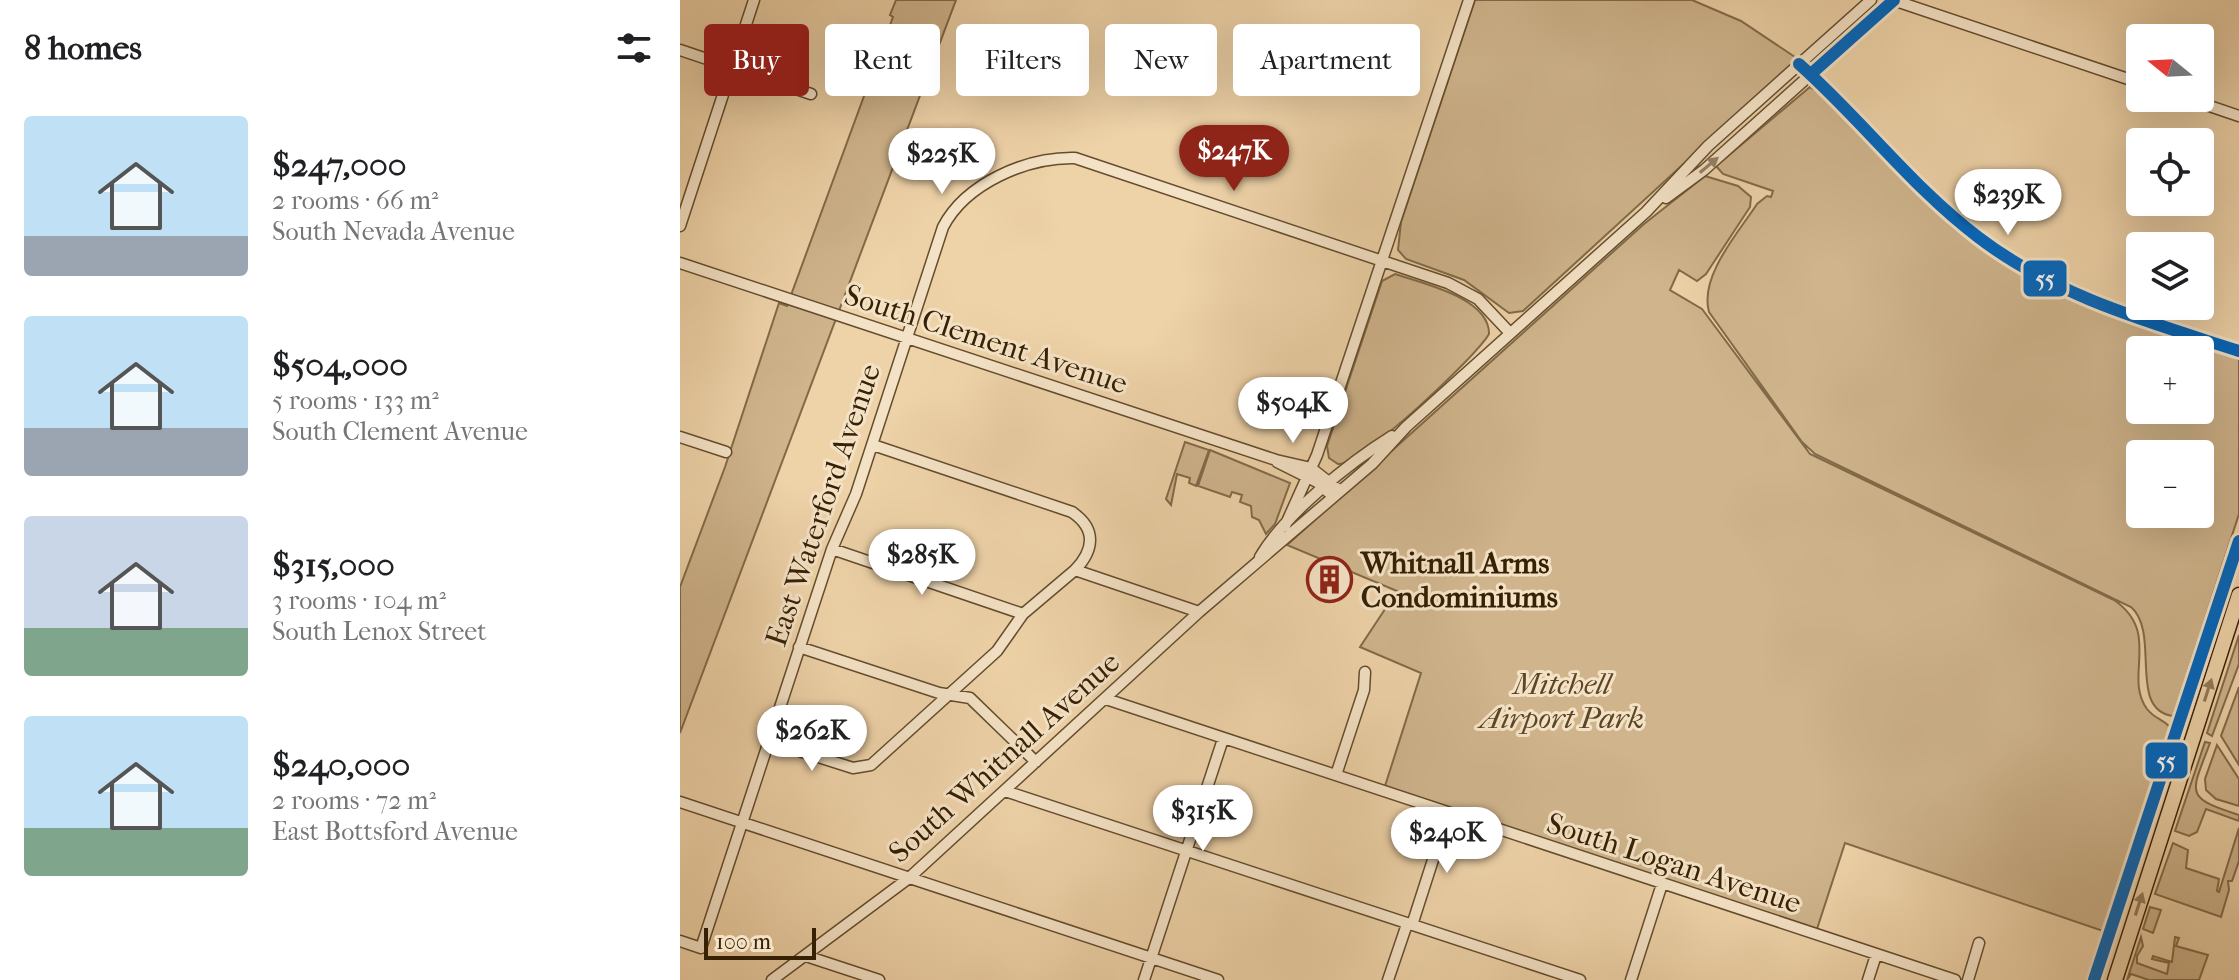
<!DOCTYPE html>
<meta charset="utf-8">
<style>
body{margin:0;font-family:"IM FELL French Canon",serif;background:#f6f6f6;color:#202124;height:100vh;display:flex;flex-direction:column;font-size:30px;white-space:nowrap}
*{box-sizing:border-box;margin:0}
p{font-size:26px;color:#757577}
.icon{flex:none;width:44px;height:44px;fill:none;stroke:currentColor;stroke-width:2;stroke-linecap:round;stroke-linejoin:round}
.map{position:relative;flex:1;overflow:hidden}
.sheet{display:flex;flex-direction:column;background:#fff;width:680px}
.sheet>*{flex:none}
.hud{position:absolute;left:24px;top:24px;width:760px;height:72px;display:flex;gap:16px}
.needle{width:52px;rotate:288deg}
.controls{position:absolute;left:1446px;top:24px;display:grid;gap:16px}
.controls a{display:grid;place-items:center;width:88px;height:88px;border-radius:8px;background:#fff;box-shadow:0 8px 32px #0002;font-size:40px}
.scale{position:absolute;left:24px;bottom:20px;width:112px;box-sizing:border-box;padding-left:8px;border:4px solid #362104;border-top:0;font-size:22px;line-height:28px;white-space:nowrap;color:#362104;-webkit-text-stroke:6px #f4e2c6;paint-order:stroke}
.price{position:absolute;translate:-50% -68px;padding:0 18px;border-radius:28px;background:#fff;color:#222;font-size:26px;line-height:52px;filter:drop-shadow(0 2px 4px #0008)}
.price::after{content:'';position:absolute;left:50%;top:48px;width:24px;height:18px;margin-left:-12px;background:inherit;clip-path:polygon(0 0,100% 0,50% 100%)}
.price.current{background:#8f2418;color:#fff}
ul{padding:0;list-style:none}
li{display:flex;align-items:center;gap:24px;height:200px;padding:0 24px}
li span{display:grid;place-items:center;flex:none;width:224px;height:160px;border-radius:8px;color:#555}
li>.icon{margin-inline-start:auto}
span .icon{width:96px;height:96px;fill:#fffc;stroke-width:1}
li b{font-size:34px}
h2{display:flex;justify-content:space-between;align-items:center;height:96px;padding:0 24px;font-size:34px}
.tag{padding:0 28px;border-radius:8px;background:#fff;box-shadow:0 8px 32px #0002;font-size:28px;line-height:72px}
.tag.current{background:#8f2418;color:#fff}
main{display:flex;flex:1;min-height:0}
.map>svg:first-child{display:block}
</style>
<main>
<section class="sheet">
<h2>8 homes<svg class="icon" aria-label="filters" viewBox="0 0 24 24"><path d="M4 7h16M4 17h16"/><circle cx="9" cy="7" r="2"/><circle cx="15" cy="17" r="2"/></svg></h2>
<ul>
<li><span style="background:linear-gradient(#bfe0f5 75%,#9aa5b1 0)"><svg class="icon" aria-label="home" viewBox="0 0 24 24"><path d="M3 11l9-7 9 7M6 9v11h12V9"/></svg></span><div><b>$247,000</b><p>2 rooms · 66 m²</p><p>South Nevada Avenue</p></div></li>
<li><span style="background:linear-gradient(#bfe0f5 70%,#9aa5b1 0)"><svg class="icon" aria-label="home" viewBox="0 0 24 24"><path d="M3 11l9-7 9 7M6 9v11h12V9"/></svg></span><div><b>$504,000</b><p>5 rooms · 133 m²</p><p>South Clement Avenue</p></div></li>
<li><span style="background:linear-gradient(#c9d6e8 70%,#7fa58c 0)"><svg class="icon" aria-label="home" viewBox="0 0 24 24"><path d="M3 11l9-7 9 7M6 9v11h12V9"/></svg></span><div><b>$315,000</b><p>3 rooms · 104 m²</p><p>South Lenox Street</p></div></li>
<li><span style="background:linear-gradient(#bfe0f5 70%,#7fa58c 0)"><svg class="icon" aria-label="home" viewBox="0 0 24 24"><path d="M3 11l9-7 9 7M6 9v11h12V9"/></svg></span><div><b>$240,000</b><p>2 rooms · 72 m²</p><p>East Bottsford Avenue</p></div></li>
</ul>
</section>
<div class="map">
<svg width="1559" height="980" viewBox="0 0 1559 980">
<rect width="100%" height="100%" fill="#eed2a8"/>
<filter id="stains"><feTurbulence type="fractalNoise" baseFrequency=".0025" numOctaves="4"/><feColorMatrix values="0 0 0 0 .2 0 0 0 0 .09 0 0 0 0 .02 0 0 0 .5 -.17"/></filter>
<radialGradient id="worn" r=".72"><stop offset=".6" stop-color="#630" stop-opacity="0"/><stop offset="1" stop-color="#630" stop-opacity=".3"/></radialGradient>
<path fill="#cfb48c" stroke="#826a48" stroke-width="2" fill-rule="evenodd" d="M216,0H276L0,733V587L45,467L99,303L107,306L213,17L210,15Z
M795,0H1012L1061,21L1118,59L843,311L829,313L784,280L726,259L718,250L721,222Z
M1130,87C1179,111 1231,193 1278,231C1360,298 1460,326 1559,359V514L1493,716C1447,710 1481,633 1451,607L1135,454L1122,442L1029,312C1019,276 1059,232 1077,204L1087,196L1091,197L1093,191L1043,174L1036,166ZM1460,350H1520V410H1460ZM1460,454H1520V514H1460Z
M1025,176L1058,186L1071,197L1070,207L1026,274L1017,281L999,270L990,290L1022,309L1130,454L1434,600C1482,633 1443,676 1467,709C1475,719 1481,718 1490,727L1423,931L1165,843L1137,929L705,786L741,673L680,647L717,591L607,545L964,224Z
M715,274C742,283 810,298 809,334C796,357 680,466 658,464L649,458L647,446L702,281Z
M505,442L529,450L516,486L509,483L510,478L497,474L491,505L486,499Z
M530,450L610,483L595,524L586,534L579,520L572,517L571,506L560,502L562,495L552,492L550,497L518,486Z
M1559,635V664L1532,736L1527,733Z
M1559,687V765L1541,736Z
M1525,742L1530,743C1511,794 1503,797 1559,815V821L1526,809L1517,832L1509,836L1495,831Z
M1537,745L1559,779V806L1536,799L1526,790L1525,779Z
M1559,828V861L1552,881H1548L1549,890L1541,917L1475,894L1493,843L1508,850L1506,868L1539,879L1537,891L1539,892Z
M1470,907L1481,910L1473,933L1463,929Z
M1461,937L1463,946L1457,956V963L1487,974L1489,963L1472,959L1473,956L1492,962L1495,937L1499,938L1496,946L1528,955L1519,980H1469L1451,974L1447,980Z"/>
<g fill="none" stroke-linecap="round" stroke-linejoin="round">
<defs>
<path id="minor" d="M1213,0L1460,83
M0,50L131,94
M1119,64C1183,117 1233,186 1298,237C1375,297 1469,321 1559,351
M1506,98L1559,116
M986,198L1024,170L1214,0
M0,226L74,0
M0,263L596,460L631,468L659,490
M0,437L46,452
M193,445L392,512C417,529 414,550 395,570L519,612
M597,462L637,482L648,492
M605,526L637,455L789,0
M152,549L343,614
M580,557C606,513 669,463 712,436
M119,647L259,693L290,698L356,762
M426,699L1275,980
M88,741L173,768L191,765L317,651L343,614L395,570
M656,775L684,690L685,672
M325,791L900,980
M0,802L538,980
M732,925L768,813
M0,941L21,948L152,549L176,494L263,227C286,183 347,157 395,158L768,283L798,299L830,333
M126,956L199,980
M92,980L229,878L519,612L692,464L726,427L966,212L1028,146L1191,0
M464,980L543,739
M708,980L727,924
M951,980L982,884
M1188,980L1196,955
M1288,980L1299,943"/>
<path id="major" d="M1414,980L1559,541
M1435,980L1559,595"/>
</defs>
<use href="#minor" stroke="#644d2d" stroke-width="13"/>
<use href="#major" stroke="#362104" stroke-width="17"/>
<use href="#minor" stroke="#f4e2c6" stroke-width="10"/>
<use href="#major" stroke="#eed2a8" stroke-width="14"/>
<defs>
<path id="bus-1" d="M1119,64C1181,119 1232,187 1298,237C1375,296 1469,322 1559,351
M1131,74L1214,0
M1414,980L1559,541"/>
</defs>
<use href="#bus-1" stroke="#f4e2c6" stroke-width="18"/>
<use href="#bus-1" stroke="#0065bd" stroke-width="12"/>
</g>
<defs><path id="oneway-solid" d="M-6-.8H1V-3.2L6.5 0L1 3.2V.8H-6Z" transform="scale(2)"/></defs>
<use fill="#958265" href="#oneway-solid" transform="translate(1029 165) rotate(-40)"/>
<g fill="#927a56">
<use href="#oneway-solid" transform="translate(1528 690) rotate(-72)"/>
<use href="#oneway-solid" transform="translate(1459 904) rotate(-72)"/>
</g>
<defs>
<symbol id="building-ring" viewBox="-11 -11 22 22"><circle r="9.5" fill="#f4e2c6" stroke="#8f2418" stroke-width="1.5"/><path d="M-4-6H4V6H1V3H-1V6H-4ZM-2.5-4.3h1.7v1.8h-1.7ZM.8-4.3h1.7v1.8H.8ZM-2.5-1h1.7V.8h-1.7ZM.8-1h1.7V.8H.8Z" fill="#8f2418"/></symbol>
</defs>
<g fill-rule="evenodd">
<use href="#building-ring" x="624" y="554" width="51" height="51"/>
</g>
<g text-anchor="middle" stroke-width="6" stroke-linejoin="round" paint-order="stroke">
<g font-size="30" fill="#362104" stroke="#f4e2c6">
<text transform="translate(306 339) rotate(18)" y="10">South Clement Avenue</text>
<text transform="translate(143 505) rotate(-71)" y="10">East Waterford Avenue</text>
<text transform="translate(324 757) rotate(-42)" y="10">South Whitnall Avenue</text>
<text transform="translate(994 863) rotate(18)" y="10">South Logan Avenue</text>
</g>
<g font-size="30" font-weight="bold" fill="#362104" stroke="#f4e2c6" text-anchor="start">
<text x="681" y="573">Whitnall Arms<tspan x="681" dy="34">Condominiums</tspan></text>
</g>
<g font-size="30" font-style="italic" fill="#5c4626" stroke="#f4e2c6">
<text x="882" y="694">Mitchell<tspan x="882" dy="34">Airport Park</tspan></text>
</g>
</g>
<g stroke="#f4e2c6" stroke-width="3">
<rect x="1342" y="259" width="46" height="39" rx="8" fill="#0065bd"/>
<rect x="1464" y="741" width="45" height="39" rx="8" fill="#0065bd"/>
</g>
<g font-size="22" text-anchor="middle" font-weight="bold" fill="#fff">
<text x="1365" y="286">55</text>
<text x="1486" y="768">55</text>
</g>
<rect width="100%" height="100%" filter="url(#stains)"/>
<rect width="100%" height="100%" fill="url(#worn)"/>
</svg>
<div class="controls">
<a><svg class="needle" viewBox="-14 -14 28 28"><path d="M0-13l5 13h-10z" fill="#e53935"/><path d="M0 13l5-13h-10z" fill="#757577"/></svg></a>
<a><svg class="icon" aria-label="locate" viewBox="0 0 24 24"><circle cx="12" cy="12" r="6"/><path d="M12 2v4M12 18v4M2 12h4M18 12h4"/></svg></a>
<a><svg class="icon" aria-label="layers" viewBox="0 0 24 24"><path d="M12 4l9 5-9 5-9-5zM3 14l9 5 9-5"/></svg></a>
<a>+</a>
<a>−</a>
</div>
<div class="scale">100 m</div>
<b class="price current" style="left:554px;top:193px">$247K</b>
<b class="price" style="left:262px;top:196px">$225K</b>
<b class="price" style="left:1328px;top:237px">$239K</b>
<b class="price" style="left:613px;top:445px">$504K</b>
<b class="price" style="left:242px;top:597px">$285K</b>
<b class="price" style="left:132px;top:773px">$262K</b>
<b class="price" style="left:523px;top:853px">$315K</b>
<b class="price" style="left:767px;top:875px">$240K</b>
<div class="hud">
<a class="tag current">Buy</a>
<a class="tag">Rent</a>
<a class="tag">Filters</a>
<a class="tag">New</a>
<a class="tag">Apartment</a>
</div>
</div>
</main>
